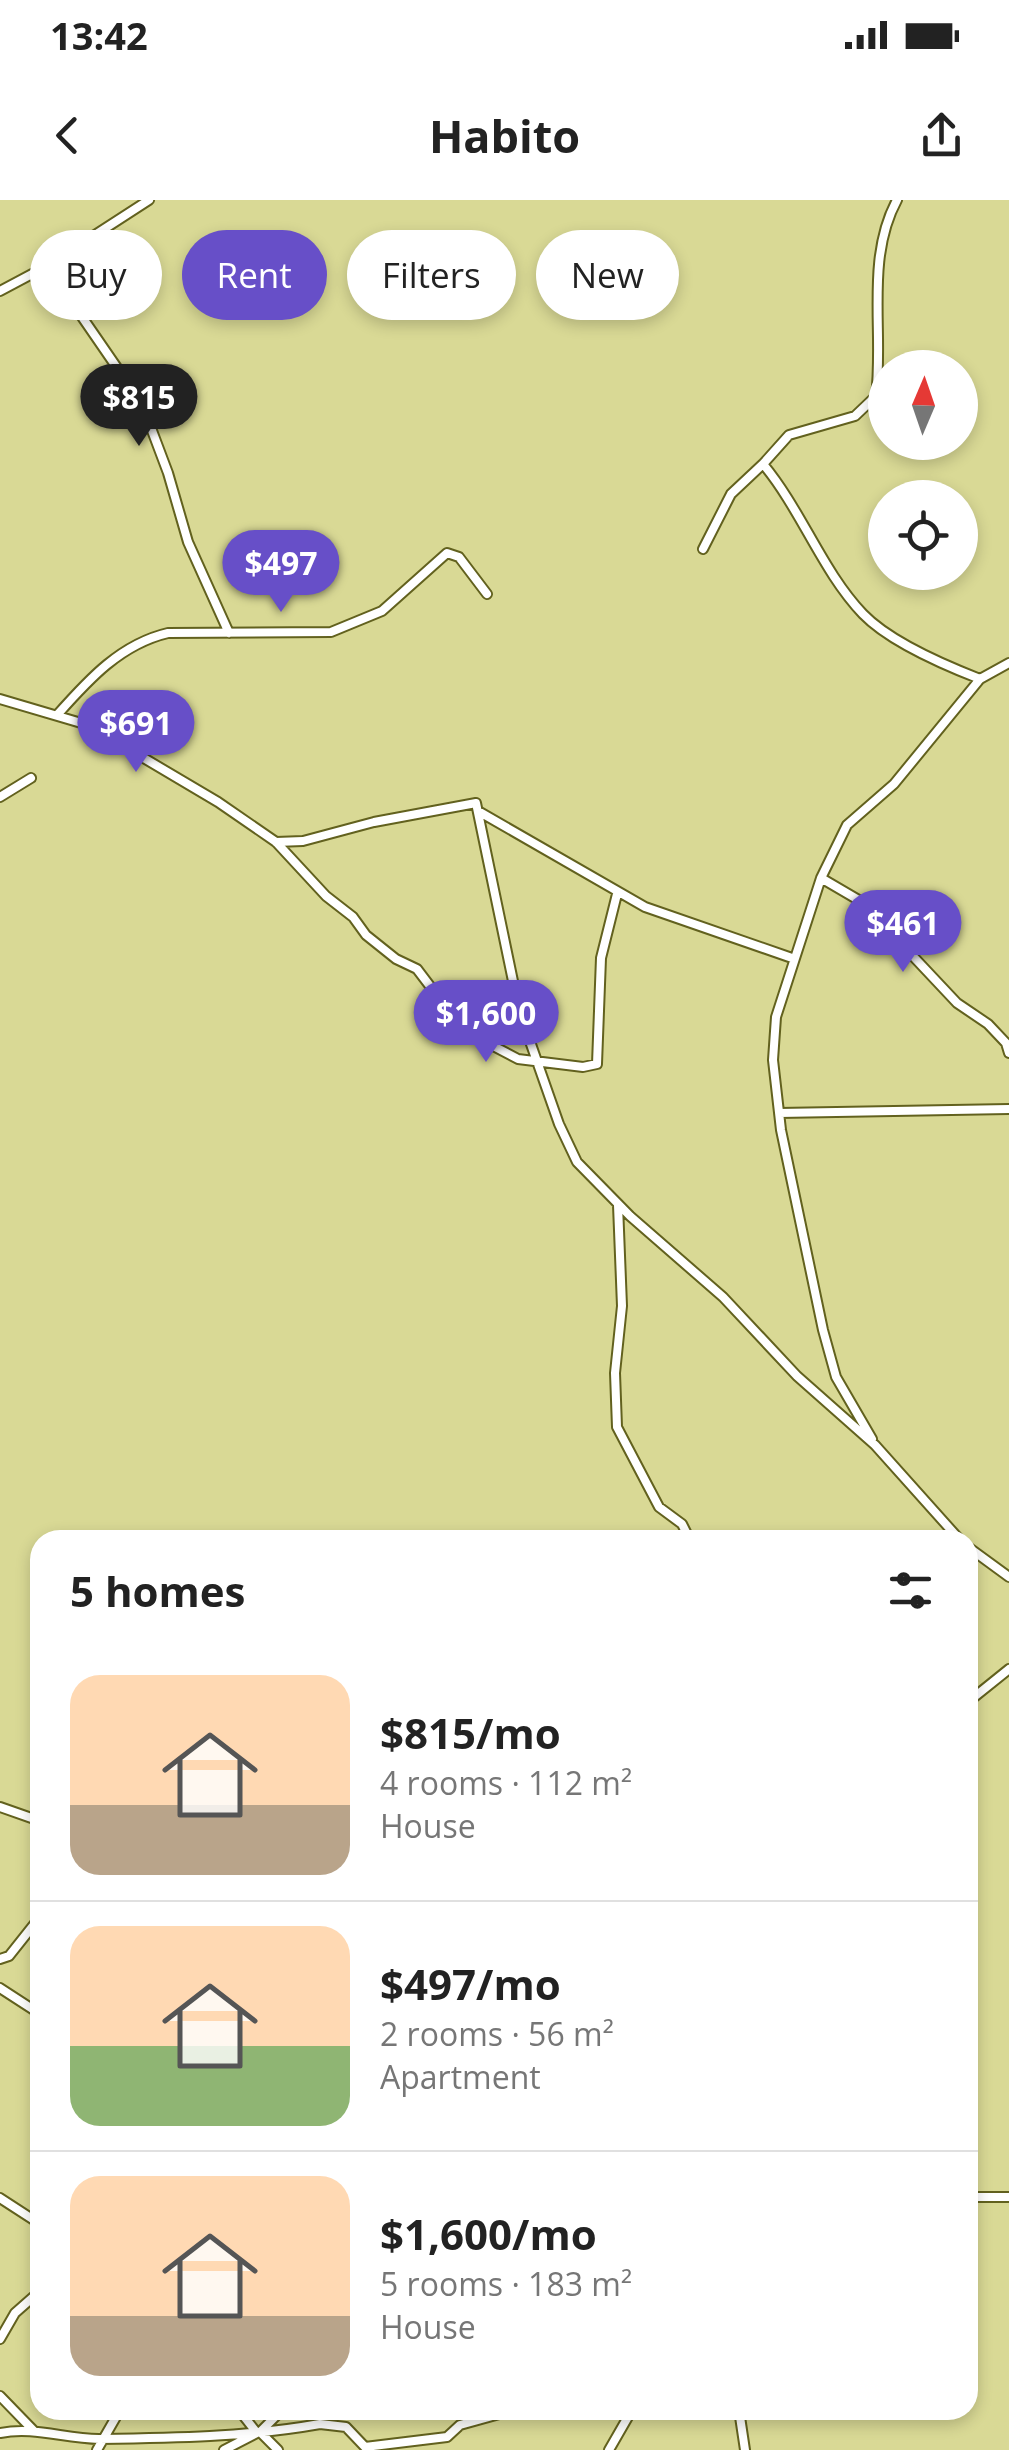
<!DOCTYPE html>
<meta charset="utf-8">
<style>
body{margin:0;font-family:"Open Sans",sans-serif;background:#f2f2f2;color:#222;height:100vh;display:flex;flex-direction:column;font-size:38px;white-space:nowrap}
*{box-sizing:border-box;margin:0}
p{font-size:32px;color:#767676}
.icon{flex:none;width:55px;height:55px;fill:none;stroke:currentColor;stroke-width:2;stroke-linecap:round;stroke-linejoin:round}
.map{position:relative;flex:1;overflow:hidden}
.details{position:absolute;left:30px;top:1330px;width:948px;height:890px;display:flex;flex-direction:column;background:#fff;border-radius:30px;box-shadow:0 5px 15px #0003}
.details>*{flex:none}
.top-card{position:absolute;left:30px;top:30px;width:950px;height:90px;display:flex;gap:20px}
.needle{width:65px;rotate:2deg}
.fabs{position:absolute;left:868px;top:150px;display:grid;gap:20px}
.fabs a{display:grid;place-items:center;width:110px;height:110px;border-radius:50%;background:#fff;box-shadow:0 5px 15px #0003;font-size:50px}
.price{position:absolute;translate:-50% -85px;padding:0 22px;border-radius:35px;background:#674fc8;color:#fff;font-size:32px;line-height:65px;filter:drop-shadow(0 2px 5px #0008)}
.price::after{content:'';position:absolute;left:50%;top:60px;width:30px;height:22px;margin-left:-15px;background:inherit;clip-path:polygon(0 0,100% 0,50% 100%)}
.price.selected{background:#222;color:#fff}
ul{padding:0;list-style:none}
li{display:flex;align-items:center;gap:30px;height:250px;padding:0 40px}
li+li{border-top:2px solid #e0e0e0}
li span{display:grid;place-items:center;flex:none;width:280px;height:200px;border-radius:30px;color:#555}
li>.icon{margin-inline-start:auto}
span .icon{width:120px;height:120px;fill:#fffc;stroke-width:1}
li b{font-size:42px}
h2{display:flex;justify-content:space-between;align-items:center;height:120px;padding:0 40px;font-size:42px}
.pill{padding:0 35px;border-radius:45px;background:#fff;box-shadow:0 5px 15px #0003;font-size:35px;line-height:90px}
.pill.selected{background:#674fc8;color:#fff}
.status{display:flex;justify-content:space-between;align-items:center;height:70px;padding:0 50px;background:#fff;direction:ltr}
.status svg{height:28px;fill:currentColor}
header{display:flex;justify-content:space-between;align-items:center;height:130px;padding:0 40px;background:#fff;font-size:45px;font-weight:700}
.map>svg:first-child{display:block}
</style>
<div class="status"><b>13:42</b><svg viewBox="0 0 49 12"><path d="M0 12V9h3v3zM5 12V6h3v6zM10 12V3h3v9zM15 12V0h3v12zM26 1h20v11H26zM47 4h2v5h-2z"/></svg></div>
<header><svg class="icon" aria-label="back" viewBox="0 0 24 24"><path d="M15 5l-7 7 7 7"/></svg>Habito<svg class="icon" aria-label="share" viewBox="0 0 24 24"><path d="M12 15V3M7 8l5-5 5 5M5 13v7h14v-7"/></svg></header>
<div class="map">
<svg width="1009" height="2250" viewBox="0 0 1009 2250">
<rect width="100%" height="100%" fill="#d9d995"/>
<g fill="none" stroke-linecap="round" stroke-linejoin="round">
<defs>
<path id="minor" d="M47,66L142,204L168,273L188,342L229,433
M0,91L47,66L149,0
M763,264L789,235L855,216L876,196C884,132 865,59 897,0
M703,349L731,294L763,264C802,311 822,371 863,414C890,442 944,465 980,479
M0,499L88,525L218,602L276,642L326,696L353,717L366,735L396,759L417,769L458,823L476,837L518,859L583,867L597,864L601,758L617,694
M58,514C89,479 121,444 168,433L331,432L382,411L447,353L459,357L487,394
M0,597L31,578
M478,611L645,707L792,758
M276,642L303,641L374,622L476,603L519,810L559,924L577,962L630,1016L723,1097L797,1176L875,1245L960,1340
M821,678L862,702L957,803L988,824L1006,843L1009,853
M779,913L1009,909
M618,1005L622,1106L615,1173L617,1227L659,1307L682,1324L690,1340
M872,1239L836,1177L823,1130L781,930L773,860L776,817L821,678L847,625L894,584L980,479L1009,463
M968,1347L1009,1377
M968,1502L1009,1469
M0,1607L40,1621
M0,1759L9,1756L40,1717
M0,1788L40,1814
M968,1997H1009
M0,1998L40,2024
M0,2139L15,2113L40,2091
M0,2196L34,2231
M739,2210L745,2250
M260,2232L282,2210
M260,2232L278,2250
M0,2233C34,2226 65,2239 99,2239C173,2238 247,2237 320,2224L346,2227L365,2247L447,2237L460,2225L514,2210
M97,2250L120,2210
M224,2250L257,2233L239,2210
M609,2250L632,2210"/>
</defs>
<use href="#minor" stroke="#62611e" stroke-width="12"/>
<use href="#minor" stroke="#fff" stroke-width="8"/>
</g>
</svg>
<div class="fabs">
<a><svg class="needle" viewBox="-14 -14 28 28"><path d="M0-13l5 13h-10z" fill="#e53935"/><path d="M0 13l5-13h-10z" fill="#767676"/></svg></a>
<a><svg class="icon" aria-label="locate" viewBox="0 0 24 24"><circle cx="12" cy="12" r="6"/><path d="M12 2v4M12 18v4M2 12h4M18 12h4"/></svg></a>
</div>
<b class="price selected" style="left:139px;top:249px">$815</b>
<b class="price" style="left:281px;top:415px">$497</b>
<b class="price" style="left:136px;top:575px">$691</b>
<b class="price" style="left:903px;top:775px">$461</b>
<b class="price" style="left:486px;top:865px">$1,600</b>
<div class="top-card">
<a class="pill">Buy</a>
<a class="pill selected">Rent</a>
<a class="pill">Filters</a>
<a class="pill">New</a>
</div>
<section class="details">
<h2>5 homes<svg class="icon" aria-label="filters" viewBox="0 0 24 24"><path d="M4 7h16M4 17h16"/><circle cx="9" cy="7" r="2"/><circle cx="15" cy="17" r="2"/></svg></h2>
<ul>
<li><span style="background:linear-gradient(#ffd9b3 65%,#b9a48a 0)"><svg class="icon" aria-label="home" viewBox="0 0 24 24"><path d="M3 11l9-7 9 7M6 9v11h12V9"/></svg></span><div><b>$815/mo</b><p>4 rooms · 112 m²</p><p>House</p></div></li>
<li><span style="background:linear-gradient(#ffd9b3 60%,#8fb573 0)"><svg class="icon" aria-label="home" viewBox="0 0 24 24"><path d="M3 11l9-7 9 7M6 9v11h12V9"/></svg></span><div><b>$497/mo</b><p>2 rooms · 56 m²</p><p>Apartment</p></div></li>
<li><span style="background:linear-gradient(#ffd9b3 70%,#b9a48a 0)"><svg class="icon" aria-label="home" viewBox="0 0 24 24"><path d="M3 11l9-7 9 7M6 9v11h12V9"/></svg></span><div><b>$1,600/mo</b><p>5 rooms · 183 m²</p><p>House</p></div></li>
</ul>
</section>
</div>
